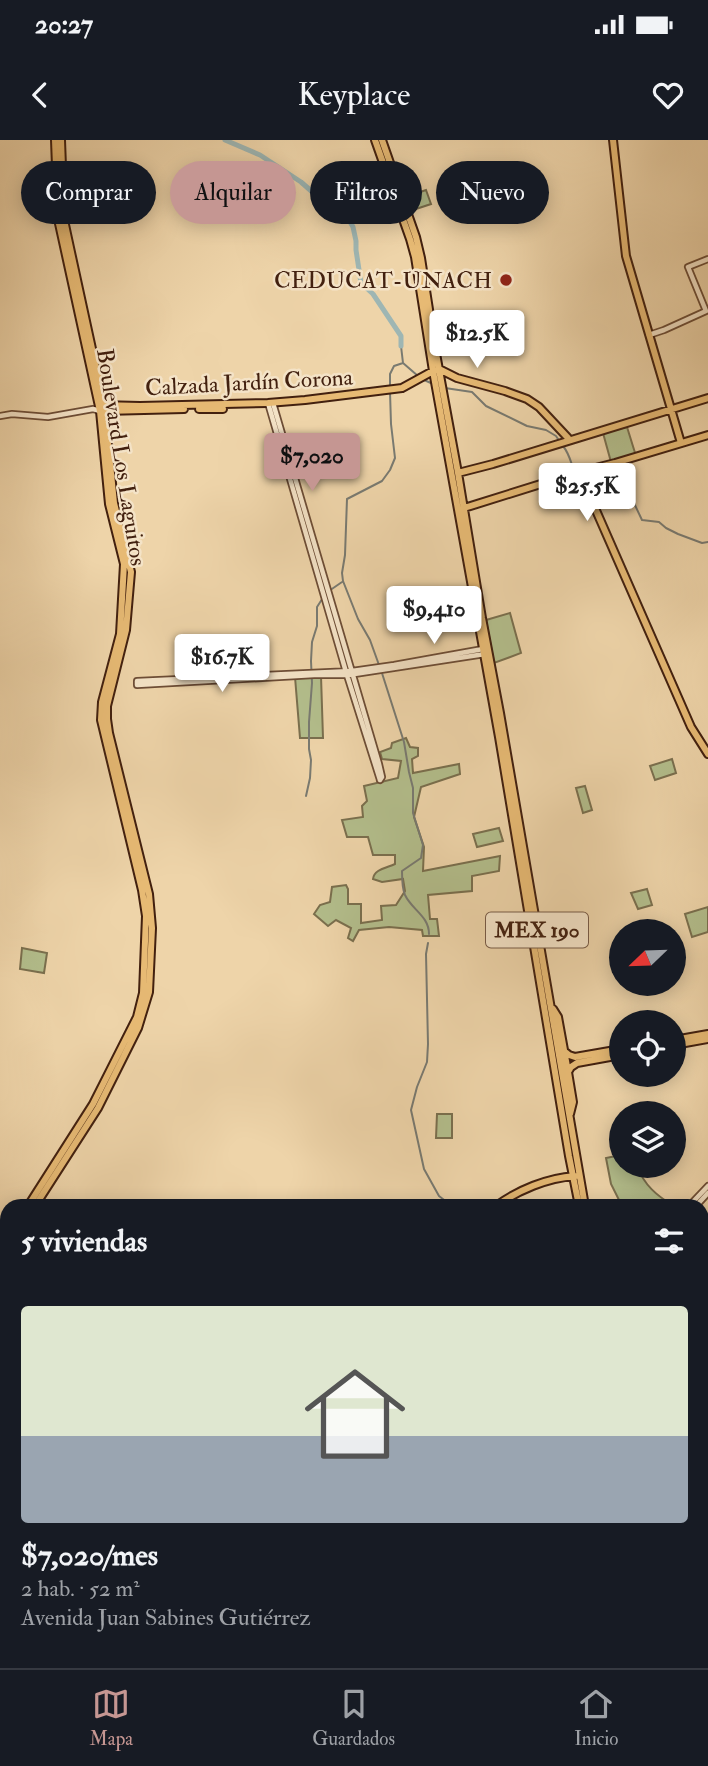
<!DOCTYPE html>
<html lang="es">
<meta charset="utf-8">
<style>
body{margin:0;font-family:"IM FELL Double Pica",serif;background:#20242c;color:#f1f3f6;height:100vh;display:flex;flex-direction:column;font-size:26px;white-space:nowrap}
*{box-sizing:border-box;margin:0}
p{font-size:23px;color:#9ea1a6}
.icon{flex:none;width:38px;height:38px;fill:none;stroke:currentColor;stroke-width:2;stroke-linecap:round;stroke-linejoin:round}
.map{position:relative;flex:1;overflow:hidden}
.details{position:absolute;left:0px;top:1059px;width:709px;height:471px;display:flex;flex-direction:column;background:#171b24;border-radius:21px 21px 0 0;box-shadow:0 4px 18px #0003}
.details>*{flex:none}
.banner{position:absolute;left:21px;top:21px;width:667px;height:63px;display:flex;gap:14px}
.needle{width:46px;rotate:247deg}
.buttons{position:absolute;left:609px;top:779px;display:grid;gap:14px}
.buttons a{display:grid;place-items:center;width:77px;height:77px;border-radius:50%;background:#171b24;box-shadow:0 4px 18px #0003;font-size:35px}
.price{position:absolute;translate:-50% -60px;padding:0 16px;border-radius:7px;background:#fff;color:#222;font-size:23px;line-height:46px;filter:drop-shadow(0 2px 4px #0008)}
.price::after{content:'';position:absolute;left:50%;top:42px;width:21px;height:16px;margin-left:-10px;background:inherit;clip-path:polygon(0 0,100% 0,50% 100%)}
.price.current{background:#c59692;color:#111}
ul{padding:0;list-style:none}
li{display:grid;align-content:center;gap:14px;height:371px;padding:0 21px}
li span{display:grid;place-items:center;height:217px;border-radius:7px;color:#555}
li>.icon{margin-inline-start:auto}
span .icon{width:126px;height:126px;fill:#fffc;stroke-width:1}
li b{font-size:30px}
h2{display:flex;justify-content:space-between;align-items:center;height:84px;padding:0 21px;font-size:30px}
.pill{padding:0 24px;border-radius:32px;background:#171b24;box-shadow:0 4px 18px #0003;font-size:24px;line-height:63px}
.pill.current{background:#c59692;color:#111}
.status{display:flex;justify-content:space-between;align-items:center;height:49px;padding:0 35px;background:#171b24;direction:ltr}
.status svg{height:19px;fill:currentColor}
header{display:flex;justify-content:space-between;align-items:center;height:91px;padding:0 21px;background:#171b24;font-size:32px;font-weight:600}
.menu{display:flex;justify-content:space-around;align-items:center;height:98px;border-top:2px solid #363941;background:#171b24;font-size:19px;color:#9ea1a6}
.menu a{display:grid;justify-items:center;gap:4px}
.menu .current{color:#c59692}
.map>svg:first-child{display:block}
</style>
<div class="status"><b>20:27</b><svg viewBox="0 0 49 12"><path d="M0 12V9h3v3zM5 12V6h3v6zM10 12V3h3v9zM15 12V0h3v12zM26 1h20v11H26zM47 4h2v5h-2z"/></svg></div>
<header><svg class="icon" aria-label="back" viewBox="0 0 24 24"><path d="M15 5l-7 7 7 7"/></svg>Keyplace<svg class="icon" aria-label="heart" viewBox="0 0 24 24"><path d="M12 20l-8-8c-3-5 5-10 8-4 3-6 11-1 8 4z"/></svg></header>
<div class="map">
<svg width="708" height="1528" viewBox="0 0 708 1528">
<rect width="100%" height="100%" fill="#eed4a9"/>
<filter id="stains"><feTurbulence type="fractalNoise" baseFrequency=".00286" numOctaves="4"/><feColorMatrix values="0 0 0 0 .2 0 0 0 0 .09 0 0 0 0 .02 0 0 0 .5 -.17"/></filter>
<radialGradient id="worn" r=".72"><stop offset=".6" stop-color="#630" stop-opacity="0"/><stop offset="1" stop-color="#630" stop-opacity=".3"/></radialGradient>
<path fill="#b3be8c" stroke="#7a6f4e" stroke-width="2" d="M426,50L431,64L413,70L408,56Z
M627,287L636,316L611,322L603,293Z
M510,473L521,513L494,523L486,480Z
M321,536L323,598H300L295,537Z
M406,598L410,607L418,608V616L412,619L413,633L459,624L460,634L421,647L414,677L424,707L423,731L500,716L499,731L472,736V751L428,755L430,779H437L439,796H423L422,790L389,787L359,790L353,801L348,798L351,788L336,780L328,786L314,774L320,765L330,762L332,747L346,745L348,749V764H361V783L382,780L381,766L396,765L405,751L403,739L382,742L373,739C374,729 387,728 395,724V715H373L368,697H347L342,680L363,677L362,666L367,661L364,646L398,638L401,621L382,619L380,612L391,608L392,603Z
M672,619L676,633L655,640L650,626Z
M585,646L592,670L583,673L576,648Z
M499,688L503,701L477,707L473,694Z
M647,749L652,765L638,769L631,753Z
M708,767V792L692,797L685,774Z
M22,808L47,813L44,833L20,829Z
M437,974H452V998H436Z
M621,1015V1026H637C644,1045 657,1056 674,1066H622L611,1044L606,1018Z
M708,1108V1148L702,1149V1109Z"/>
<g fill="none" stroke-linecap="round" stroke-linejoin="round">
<path stroke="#797a71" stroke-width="2" d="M401,206L403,223L418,236
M422,239L433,244
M390,246V234L394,226L403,223
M445,248L472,252L486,266L527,286L546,290L556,296L560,302
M563,306C572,317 576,341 580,356H588
M594,356L616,357L633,361L642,380L659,382L666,388L678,394L702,403L708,402
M379,525L370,500L358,479L343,441L342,433L345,415L347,359L382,341L390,330L395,318L391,284L390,252
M381,530L404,602L409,632L413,648V673L423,705L421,718L402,731C402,739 402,748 405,755C412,770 429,776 429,794
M306,656L310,638L311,620L309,609V582L312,543L311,521L312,502L317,486V467L326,453L342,442
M428,803L426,814L428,904L427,922L417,947L411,970L424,1029L439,1056L448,1063L449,1066
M454,1522L457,1528"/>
<path stroke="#9eb6b3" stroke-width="5" d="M225,0L260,15L301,42L326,64L349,80L353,87L356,101V110L361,143L373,154L401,196V206"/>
<defs>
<path id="minor" d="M649,195L664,190L706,171L688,127L708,119
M268,263L346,532L380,640
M273,263L379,624L382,637L380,640
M0,276L12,274L48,277L93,269L100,271
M483,509L394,525L352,531L137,541V545L314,535H348L485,514
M689,1066L708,1046
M696,1066L708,1053"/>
<path id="major" d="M375,0L410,99L415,117L433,231L499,597L569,1016L579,1066
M382,0L416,97L421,118L435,208L458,333L482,478L500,573L585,1066
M613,0L626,116L681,303
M100,265L140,266L268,263L305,260L402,248L433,231L439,229L457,238L505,251L527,259L539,267L568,298
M199,269H223
M104,271L184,269
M585,330L591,359L691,587L708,614
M458,333L493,324L708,258
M464,368L576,333L615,323L708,295
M553,869L558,877L568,932L573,962L570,974
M674,900L708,894
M674,905L708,899
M564,911L569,915L575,917L621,909
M568,932L571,927L577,923L621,915
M28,1066L93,964L137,877L143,853L146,776L142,750L101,580L102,562L120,494L124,424L109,364L100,271L58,79L55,0
M35,1066L98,968L138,888L149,852L152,788L149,754L109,593L107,579V566L126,490L131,432L114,363L104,264L64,80L61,0
M496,1066C518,1050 547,1038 575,1036
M0,1100L7,1094
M0,1107L7,1102
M702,1297L708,1296
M0,1368L7,1365
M0,1375L7,1372
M0,1474L4,1487
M0,1509L7,1528
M616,1528L617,1522"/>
<path id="highway" d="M0,1484L7,1503
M0,1499L7,1516
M14,1522L16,1528"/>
</defs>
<use href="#minor" stroke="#6d4d36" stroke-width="8"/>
<use href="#major" stroke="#42200f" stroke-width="10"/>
<use href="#highway" stroke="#42200f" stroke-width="10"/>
<use href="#minor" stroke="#f4e3c7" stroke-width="4.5"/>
<use href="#major" stroke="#e7ba74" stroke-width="6"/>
<use href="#highway" stroke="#e7ba74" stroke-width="7"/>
</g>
<circle fill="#8f2418" stroke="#f4e3c7" stroke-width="2.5" cx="506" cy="140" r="7"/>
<g text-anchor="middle" stroke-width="5" stroke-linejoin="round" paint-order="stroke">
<rect fill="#f4e3c7" stroke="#775a46" stroke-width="2" x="486" y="772.5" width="102" height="35" rx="5"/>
<g font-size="21" font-weight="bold" fill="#42200f">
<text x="537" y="797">MEX 190</text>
</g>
<g font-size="23" fill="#42200f" stroke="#f4e3c7" text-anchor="end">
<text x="492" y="148">CEDUCAT-UNACH</text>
</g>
<g font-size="23" fill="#42200f" stroke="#f4e3c7">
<text transform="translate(249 242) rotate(-3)" y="8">Calzada Jardín Corona</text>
<text transform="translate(122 317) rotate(81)" y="8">Boulevard Los Laguitos</text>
</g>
</g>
<rect width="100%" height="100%" filter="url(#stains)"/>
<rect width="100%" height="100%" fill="url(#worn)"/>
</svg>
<div class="buttons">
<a><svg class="needle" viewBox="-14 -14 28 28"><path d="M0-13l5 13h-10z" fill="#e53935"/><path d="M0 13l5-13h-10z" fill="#9ea1a6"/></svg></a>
<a><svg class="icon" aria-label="locate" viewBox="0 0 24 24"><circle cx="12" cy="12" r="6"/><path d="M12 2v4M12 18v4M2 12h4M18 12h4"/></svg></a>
<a><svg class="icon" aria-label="layers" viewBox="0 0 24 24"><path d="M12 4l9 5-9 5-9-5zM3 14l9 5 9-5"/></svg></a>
</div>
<b class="price" style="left:477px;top:230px">$12.5K</b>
<b class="price current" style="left:312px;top:353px">$7,020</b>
<b class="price" style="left:587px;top:383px">$25.5K</b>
<b class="price" style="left:434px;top:506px">$9,410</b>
<b class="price" style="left:222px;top:554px">$16.7K</b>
<div class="banner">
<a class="pill">Comprar</a>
<a class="pill current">Alquilar</a>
<a class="pill">Filtros</a>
<a class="pill">Nuevo</a>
</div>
<section class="details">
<h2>5 viviendas<svg class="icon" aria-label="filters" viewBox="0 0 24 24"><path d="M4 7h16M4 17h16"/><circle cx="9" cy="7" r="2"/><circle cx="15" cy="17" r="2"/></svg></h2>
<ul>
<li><span style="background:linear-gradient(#dfe7d0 60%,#9aa5b1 0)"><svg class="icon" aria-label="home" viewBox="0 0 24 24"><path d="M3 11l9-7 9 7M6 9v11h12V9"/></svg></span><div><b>$7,020/mes</b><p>2 hab. · 52 m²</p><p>Avenida Juan Sabines Gutiérrez</p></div></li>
</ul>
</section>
</div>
<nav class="menu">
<a class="current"><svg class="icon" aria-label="map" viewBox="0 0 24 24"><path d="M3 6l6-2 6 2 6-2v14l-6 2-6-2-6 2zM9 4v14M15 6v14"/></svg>Mapa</a>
<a><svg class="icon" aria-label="saved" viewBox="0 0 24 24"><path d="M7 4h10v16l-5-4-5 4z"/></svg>Guardados</a>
<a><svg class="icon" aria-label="home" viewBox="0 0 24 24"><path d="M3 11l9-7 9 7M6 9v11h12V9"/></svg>Inicio</a>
</nav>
